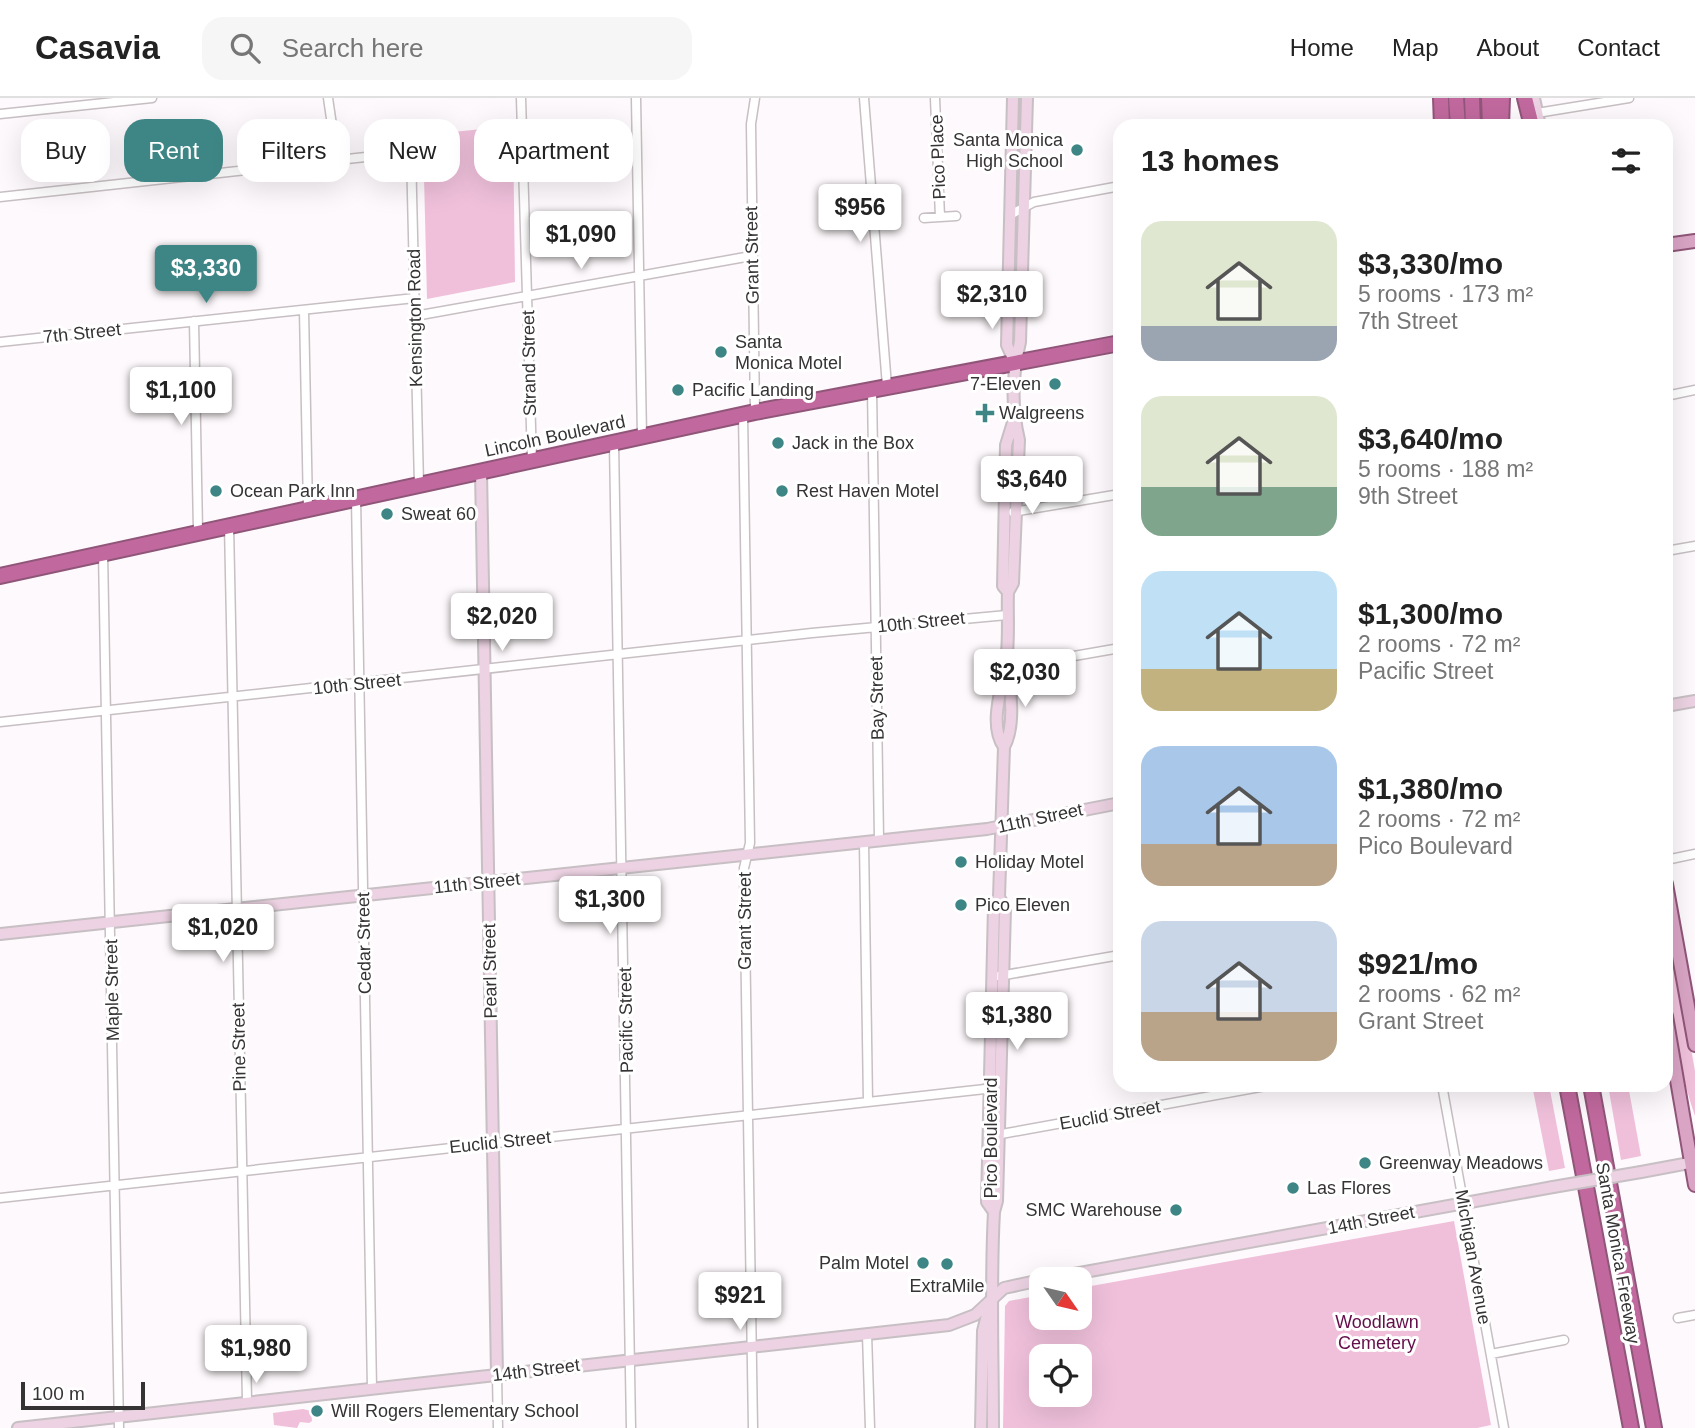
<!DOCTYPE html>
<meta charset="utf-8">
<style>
body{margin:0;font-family:Arial,sans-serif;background:#f6f6f6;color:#222;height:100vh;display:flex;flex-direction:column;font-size:26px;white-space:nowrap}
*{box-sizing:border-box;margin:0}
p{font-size:23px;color:#767676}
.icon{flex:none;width:38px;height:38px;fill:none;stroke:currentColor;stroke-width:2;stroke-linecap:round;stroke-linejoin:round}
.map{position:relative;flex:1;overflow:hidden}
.sheet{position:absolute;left:1113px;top:21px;width:560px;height:973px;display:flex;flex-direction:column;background:#fff;border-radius:21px;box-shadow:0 7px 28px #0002}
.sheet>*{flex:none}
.banner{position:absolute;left:21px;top:21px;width:665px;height:63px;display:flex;gap:14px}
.needle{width:46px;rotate:124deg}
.controls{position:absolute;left:1029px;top:1169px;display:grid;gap:14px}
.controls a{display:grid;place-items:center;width:63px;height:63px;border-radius:14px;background:#fff;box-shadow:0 7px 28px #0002;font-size:35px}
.scale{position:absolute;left:21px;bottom:18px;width:124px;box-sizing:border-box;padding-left:7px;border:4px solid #363335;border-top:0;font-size:19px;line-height:24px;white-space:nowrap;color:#363335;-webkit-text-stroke:5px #fff;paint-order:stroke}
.price{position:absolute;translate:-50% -60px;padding:0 16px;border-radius:7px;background:#fff;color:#222;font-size:23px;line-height:46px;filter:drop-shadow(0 2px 4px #0008)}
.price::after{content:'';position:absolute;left:50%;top:42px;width:21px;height:16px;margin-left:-10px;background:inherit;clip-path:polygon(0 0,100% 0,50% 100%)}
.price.selected{background:#3e8685;color:#fff}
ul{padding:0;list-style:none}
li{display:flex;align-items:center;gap:21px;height:175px;padding:0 28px}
li span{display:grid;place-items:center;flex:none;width:196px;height:140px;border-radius:21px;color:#555}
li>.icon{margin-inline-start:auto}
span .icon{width:84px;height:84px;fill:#fffc;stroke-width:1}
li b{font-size:30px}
h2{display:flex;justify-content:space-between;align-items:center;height:84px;padding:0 28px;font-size:30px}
.pill{padding:0 24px;border-radius:21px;background:#fff;box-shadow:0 7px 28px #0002;font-size:24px;line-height:63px}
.pill.selected{background:#3e8685;color:#fff}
header{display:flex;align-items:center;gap:42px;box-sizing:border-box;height:98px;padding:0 35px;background:#fff;border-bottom:2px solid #e0e0e0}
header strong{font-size:33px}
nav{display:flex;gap:38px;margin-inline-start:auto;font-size:24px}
.search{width:490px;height:63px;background:#f6f6f6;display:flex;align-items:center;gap:18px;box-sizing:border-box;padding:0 24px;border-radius:21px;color:#767676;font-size:26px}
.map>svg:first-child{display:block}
</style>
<header>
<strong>Casavia</strong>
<div class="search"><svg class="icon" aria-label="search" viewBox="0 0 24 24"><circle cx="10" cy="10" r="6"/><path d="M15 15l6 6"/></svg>Search here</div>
<nav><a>Home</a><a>Map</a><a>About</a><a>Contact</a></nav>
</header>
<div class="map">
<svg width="1695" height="1330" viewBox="0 0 1695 1330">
<rect width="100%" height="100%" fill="#fef9fc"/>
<path fill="#f0c0db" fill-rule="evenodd" d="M513,28L515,184L427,201L423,37Z
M1666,810L1695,973V1018C1672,951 1666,880 1666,810Z
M1532,987H1549L1565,1070L1549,1073Z
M1608,987H1628L1641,1058L1621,1062Z
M1454,1123L1491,1327L1477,1330H1003L1005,1208L1009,1203L1041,1197V1220H1080V1190ZM1041,1258H1080V1297H1041Z
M303,1311L311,1313L312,1323L309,1325L300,1324L297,1330L274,1327L273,1315Z"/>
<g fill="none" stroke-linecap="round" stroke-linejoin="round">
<defs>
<path id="street" d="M328,0L337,61
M521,0L532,362
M636,0L642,339
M864,0L887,288
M935,0L940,119
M1537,15L1629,0
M0,16L152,0
M0,99L411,54L419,387
M1010,117L1034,104L1120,88
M924,120L956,118
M304,212L308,411
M415,218L751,158
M194,223L198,433
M0,244L415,200
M872,291L879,741
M1666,298L1695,292
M755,314L751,26L755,0
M743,316L750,745L744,770L753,1330
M614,345L631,1330
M356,400L372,1291
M1013,414L1120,396
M229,427L247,1303
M1666,453L1695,448
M103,454L119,1330
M1005,570L1120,550
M0,624L812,535L1007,517
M864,744L868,1004
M1666,762L1695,756
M999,878L1120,857
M1442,987L1504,1330
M996,1037L1272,987
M0,1100L994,990
M1678,1220L1695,1217
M867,1236L870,1330
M1491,1256L1564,1242
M497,1277L498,1330"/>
<path id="secondary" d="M1013,0L1007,247L1015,265
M1534,0L1540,28
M481,373L497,1277
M1008,494L1003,488L1006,347L1014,321
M1666,608L1695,603
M1004,649C989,628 1001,593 1005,570C1010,546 1007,518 1008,494L1013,485L1019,342C1011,309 1012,277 1020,244L1027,0
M0,836L987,731L1120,705
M1641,1074L1695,1064
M994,1114L987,1104L994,809L999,799L1004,649C1015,629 1012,591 1005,570
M1046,1181L1553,1089
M18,1330L949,1227L975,1217L1004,1190L1041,1182
M981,1330L983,1233L988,1213
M993,1330C993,1258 990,1186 994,1114L997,1103L1005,811L999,799"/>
<path id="primary" d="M1666,147L1695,143
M1666,786L1695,947
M1666,918L1695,1087"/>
<path id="highway" d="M1441,0L1442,28
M1456,0L1458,28
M1472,0L1473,28
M1489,0L1490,28
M1525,0L1532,28
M1501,28L1502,0
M0,478L755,314L1120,245
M1567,987L1631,1330
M1591,987L1654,1330"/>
</defs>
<use href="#street" stroke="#c7bfc3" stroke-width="11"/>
<use href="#secondary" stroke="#c7bfc3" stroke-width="14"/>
<use href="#primary" stroke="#905679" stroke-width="16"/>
<use href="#highway" stroke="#905679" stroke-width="18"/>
<use href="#street" stroke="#fff" stroke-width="8"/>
<use href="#secondary" stroke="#ecd2e2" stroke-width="10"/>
<use href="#primary" stroke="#daa5c5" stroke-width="12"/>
<use href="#highway" stroke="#c1699e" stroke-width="14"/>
<defs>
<path id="secondary-bridge" d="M1553,1089L1641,1074"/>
</defs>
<use href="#secondary-bridge" stroke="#c7bfc3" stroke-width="14" stroke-linecap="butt"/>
<use href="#secondary-bridge" stroke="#ecd2e2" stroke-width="10"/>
</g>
<g fill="#3e8685" stroke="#fff" stroke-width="2.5">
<circle cx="1077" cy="52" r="7"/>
<circle cx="721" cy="254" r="7"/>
<circle cx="1055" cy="286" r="7"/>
<circle cx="678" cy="292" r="7"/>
<path d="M981.5 304.5h7v7h7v7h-7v7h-7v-7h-7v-7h7z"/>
<circle cx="778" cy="345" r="7"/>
<circle cx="216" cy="393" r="7"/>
<circle cx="782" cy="393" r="7"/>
<circle cx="387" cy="416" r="7"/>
<circle cx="961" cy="764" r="7"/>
<circle cx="961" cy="807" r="7"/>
<circle cx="1365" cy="1065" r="7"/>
<circle cx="1293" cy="1090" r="7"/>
<circle cx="1176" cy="1112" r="7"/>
<circle cx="923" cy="1165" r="7"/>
<circle cx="947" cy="1166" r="7"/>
<circle cx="317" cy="1313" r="7"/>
</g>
<g text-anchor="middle" stroke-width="6" stroke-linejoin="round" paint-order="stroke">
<g font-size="18" fill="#363335" stroke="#fff" text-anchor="start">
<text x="1063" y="48" text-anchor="end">Santa Monica<tspan x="1063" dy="21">High School</tspan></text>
<text x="735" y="250">Santa<tspan x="735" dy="21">Monica Motel</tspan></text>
<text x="1041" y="292" text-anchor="end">7-Eleven</text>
<text x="692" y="298">Pacific Landing</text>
<text x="999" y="321">Walgreens</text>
<text x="792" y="351">Jack in the Box</text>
<text x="230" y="399">Ocean Park Inn</text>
<text x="796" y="399">Rest Haven Motel</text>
<text x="401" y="422">Sweat 60</text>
<text x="975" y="770">Holiday Motel</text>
<text x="975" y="813">Pico Eleven</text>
<text x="1379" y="1071">Greenway Meadows</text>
<text x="1307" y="1096">Las Flores</text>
<text x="1162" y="1118" text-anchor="end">SMC Warehouse</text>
<text x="909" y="1171" text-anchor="end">Palm Motel</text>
<text x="947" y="1194" text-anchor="middle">ExtraMile</text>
<text x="331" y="1319">Will Rogers Elementary School</text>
</g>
<g font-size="18" fill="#363335" stroke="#fff">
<text transform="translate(938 59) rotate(-92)" y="6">Pico Place</text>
<text transform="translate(752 157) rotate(-91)" y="6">Grant Street</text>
<text transform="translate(415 220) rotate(-91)" y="6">Kensington Road</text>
<text transform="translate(82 235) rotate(-6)" y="6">7th Street</text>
<text transform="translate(529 265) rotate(-91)" y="6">Strand Street</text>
<text transform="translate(555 338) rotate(-12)" y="6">Lincoln Boulevard</text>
<text transform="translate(921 524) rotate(-6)" y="6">10th Street</text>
<text transform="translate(357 586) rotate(-6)" y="6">10th Street</text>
<text transform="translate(877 600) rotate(-91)" y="6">Bay Street</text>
<text transform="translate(1040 720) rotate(-12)" y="6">11th Street</text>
<text transform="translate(477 785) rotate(-6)" y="6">11th Street</text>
<text transform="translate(745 823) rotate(-90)" y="6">Grant Street</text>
<text transform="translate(364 845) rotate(-91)" y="6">Cedar Street</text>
<text transform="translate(490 873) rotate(-91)" y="6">Pearl Street</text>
<text transform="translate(112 892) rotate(-91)" y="6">Maple Street</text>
<text transform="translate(626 922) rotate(-91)" y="6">Pacific Street</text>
<text transform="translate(239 949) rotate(-91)" y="6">Pine Street</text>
<text transform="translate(1110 1017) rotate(-10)" y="6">Euclid Street</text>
<text transform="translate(991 1040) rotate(-90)" y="6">Pico Boulevard</text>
<text transform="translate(500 1044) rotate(-6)" y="6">Euclid Street</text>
<text transform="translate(1371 1122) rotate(-11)" y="6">14th Street</text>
<text transform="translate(1618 1155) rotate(80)" y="6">Santa Monica Freeway</text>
<text transform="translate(1473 1159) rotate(80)" y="6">Michigan Avenue</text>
<text transform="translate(536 1272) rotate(-7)" y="6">14th Street</text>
</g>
<g font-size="18" fill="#640e4a" stroke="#fff">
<text x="1377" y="1230">Woodlawn<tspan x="1377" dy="21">Cemetery</tspan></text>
</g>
</g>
</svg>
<div class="controls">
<a><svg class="needle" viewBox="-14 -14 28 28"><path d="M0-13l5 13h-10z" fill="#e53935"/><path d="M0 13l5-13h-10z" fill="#767676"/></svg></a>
<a><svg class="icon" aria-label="locate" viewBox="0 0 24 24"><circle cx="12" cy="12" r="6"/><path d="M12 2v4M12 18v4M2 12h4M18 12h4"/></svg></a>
</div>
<div class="scale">100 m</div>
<b class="price" style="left:860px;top:146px">$956</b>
<b class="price" style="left:581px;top:173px">$1,090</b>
<b class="price selected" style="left:206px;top:207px">$3,330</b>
<b class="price" style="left:992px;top:233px">$2,310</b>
<b class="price" style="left:181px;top:329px">$1,100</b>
<b class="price" style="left:1032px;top:418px">$3,640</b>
<b class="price" style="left:502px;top:555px">$2,020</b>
<b class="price" style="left:1025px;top:611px">$2,030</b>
<b class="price" style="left:610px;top:838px">$1,300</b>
<b class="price" style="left:223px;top:866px">$1,020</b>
<b class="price" style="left:1017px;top:954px">$1,380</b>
<b class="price" style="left:740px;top:1234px">$921</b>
<b class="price" style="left:256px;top:1287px">$1,980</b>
<div class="banner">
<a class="pill">Buy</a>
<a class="pill selected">Rent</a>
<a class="pill">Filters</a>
<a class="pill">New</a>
<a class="pill">Apartment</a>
</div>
<section class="sheet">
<h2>13 homes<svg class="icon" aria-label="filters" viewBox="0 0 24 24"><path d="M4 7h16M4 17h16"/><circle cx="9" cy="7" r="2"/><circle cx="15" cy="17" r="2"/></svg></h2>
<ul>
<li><span style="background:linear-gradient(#dfe7d0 75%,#9aa5b1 0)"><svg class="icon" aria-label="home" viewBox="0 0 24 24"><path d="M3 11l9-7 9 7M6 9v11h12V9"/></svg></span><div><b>$3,330/mo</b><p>5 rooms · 173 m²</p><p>7th Street</p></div></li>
<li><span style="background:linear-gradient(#dfe7d0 65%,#7fa58c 0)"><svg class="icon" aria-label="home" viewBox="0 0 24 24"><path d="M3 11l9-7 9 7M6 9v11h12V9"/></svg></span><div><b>$3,640/mo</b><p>5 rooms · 188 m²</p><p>9th Street</p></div></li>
<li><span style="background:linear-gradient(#bfe0f5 70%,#c2b280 0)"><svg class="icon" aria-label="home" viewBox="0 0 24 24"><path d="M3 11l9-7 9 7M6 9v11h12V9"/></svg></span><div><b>$1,300/mo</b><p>2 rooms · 72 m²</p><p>Pacific Street</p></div></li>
<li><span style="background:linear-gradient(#a9c7e8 70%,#b9a48a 0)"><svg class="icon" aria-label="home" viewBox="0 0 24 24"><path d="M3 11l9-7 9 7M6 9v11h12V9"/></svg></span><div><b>$1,380/mo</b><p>2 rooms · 72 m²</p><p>Pico Boulevard</p></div></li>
<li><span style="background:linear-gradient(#c9d6e8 65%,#b9a48a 0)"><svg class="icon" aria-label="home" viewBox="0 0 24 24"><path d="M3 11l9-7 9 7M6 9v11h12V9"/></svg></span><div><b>$921/mo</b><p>2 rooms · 62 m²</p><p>Grant Street</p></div></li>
</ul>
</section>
</div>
